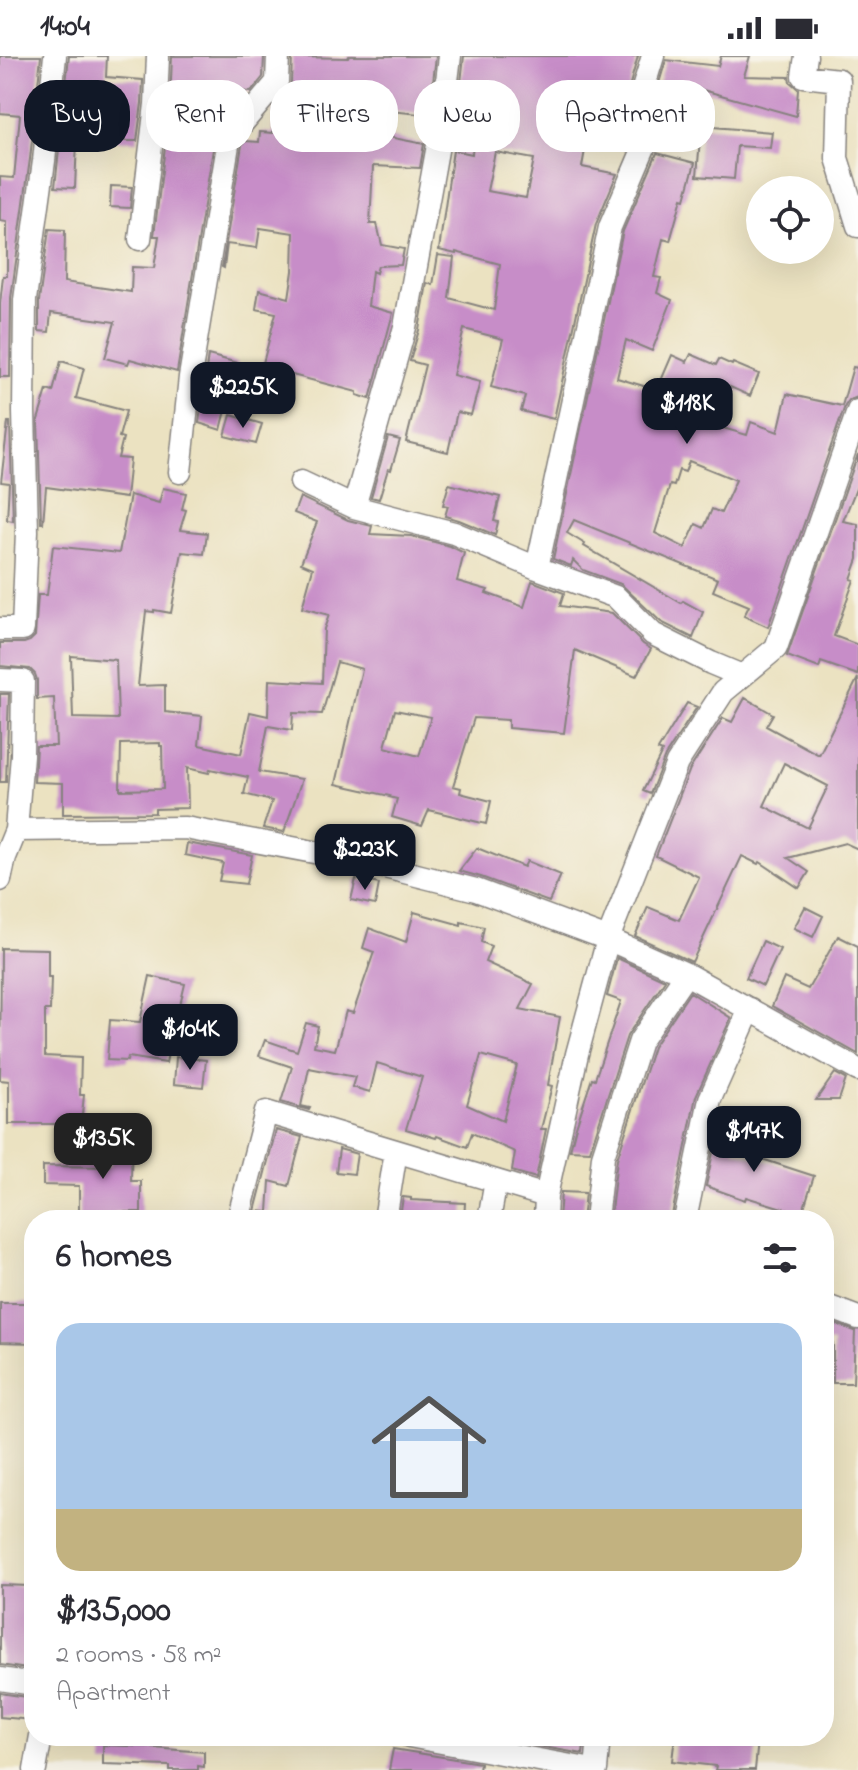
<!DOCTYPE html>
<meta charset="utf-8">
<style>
body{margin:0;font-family:"Indie Flower",sans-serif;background:#f7f7f7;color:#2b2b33;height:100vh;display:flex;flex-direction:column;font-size:30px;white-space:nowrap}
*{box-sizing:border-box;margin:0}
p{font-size:26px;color:#7c7c81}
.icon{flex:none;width:44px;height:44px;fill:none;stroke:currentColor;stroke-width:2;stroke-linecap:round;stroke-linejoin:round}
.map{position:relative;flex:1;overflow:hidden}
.drawer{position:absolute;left:24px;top:1154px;width:810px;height:536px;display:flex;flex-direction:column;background:#fff;border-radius:32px;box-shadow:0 8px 32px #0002}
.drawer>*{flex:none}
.top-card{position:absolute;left:24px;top:24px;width:810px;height:72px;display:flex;gap:16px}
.buttons{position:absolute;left:746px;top:120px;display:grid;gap:16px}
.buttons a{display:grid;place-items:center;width:88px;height:88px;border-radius:50%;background:#fff;box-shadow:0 8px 32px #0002;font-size:40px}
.price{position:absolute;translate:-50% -68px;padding:0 18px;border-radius:16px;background:#111827;color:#fff;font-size:26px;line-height:52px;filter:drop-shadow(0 2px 4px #0008)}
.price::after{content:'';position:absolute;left:50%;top:48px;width:24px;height:18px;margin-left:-12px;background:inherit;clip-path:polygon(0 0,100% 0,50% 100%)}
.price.current{background:#222;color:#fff}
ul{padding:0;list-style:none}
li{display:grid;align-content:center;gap:16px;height:424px;padding:0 32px}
li span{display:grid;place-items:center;height:248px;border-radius:24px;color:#555}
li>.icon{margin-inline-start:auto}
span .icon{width:144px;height:144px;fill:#fffc;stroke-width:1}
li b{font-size:34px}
h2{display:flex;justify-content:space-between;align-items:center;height:96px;padding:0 32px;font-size:34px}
.chip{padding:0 28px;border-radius:32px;background:#fff;box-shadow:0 8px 32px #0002;font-size:28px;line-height:72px}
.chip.current{background:#111827;color:#fff}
.status{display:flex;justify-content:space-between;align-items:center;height:56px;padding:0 40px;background:#fff;direction:ltr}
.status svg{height:22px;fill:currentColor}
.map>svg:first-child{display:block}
</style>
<div class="status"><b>14:04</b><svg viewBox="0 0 49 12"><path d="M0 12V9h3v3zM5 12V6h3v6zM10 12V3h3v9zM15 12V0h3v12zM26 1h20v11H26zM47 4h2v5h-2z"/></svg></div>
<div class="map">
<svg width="858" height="1714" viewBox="0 0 858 1714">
<rect width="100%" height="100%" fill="#f7f3e8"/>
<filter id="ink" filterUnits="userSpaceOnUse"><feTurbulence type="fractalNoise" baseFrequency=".0125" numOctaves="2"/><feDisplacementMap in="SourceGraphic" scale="16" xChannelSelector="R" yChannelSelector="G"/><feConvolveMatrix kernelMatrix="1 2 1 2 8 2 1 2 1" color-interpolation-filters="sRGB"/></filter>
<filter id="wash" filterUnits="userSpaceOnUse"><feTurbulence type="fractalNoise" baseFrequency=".006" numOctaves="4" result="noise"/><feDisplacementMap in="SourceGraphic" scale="32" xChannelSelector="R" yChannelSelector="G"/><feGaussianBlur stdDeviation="1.8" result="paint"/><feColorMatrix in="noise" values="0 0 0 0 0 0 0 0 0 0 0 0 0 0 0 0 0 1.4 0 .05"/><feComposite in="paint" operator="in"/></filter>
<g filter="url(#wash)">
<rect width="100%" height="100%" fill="#ebe2c1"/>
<g id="blocks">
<path fill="#c78dc8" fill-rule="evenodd" d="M0,0H41L30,103L11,242L10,321H0V248L3,220H7V166L0,165V121L14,122L20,59L0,57Z
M69,0H107L106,21L143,24L142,47L137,85H116V65L78,62L75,132L55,131Z
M172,0H264L263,21L251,36L228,35L227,64L215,81L177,316L130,303L128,308L105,302L115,266L51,257L49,276L39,275V245L49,173L65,174L64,226L131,236L132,211L154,212L159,180H154L170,50Z
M349,0H436L429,59L341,50L338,71L424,88L420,112L373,110L370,168H377L382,189L404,193L401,209L378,210L376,217L372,215L368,250L393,257L370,343L357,339V336L262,311L276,257L256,253L259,234L289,242L293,215L294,177L260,172L257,192L227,188L224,212L222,211L242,89L245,85L259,86L260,76L273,77V53L288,35L291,28L292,1L348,2Z
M464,0H638L626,42V58L592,54L582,111L617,118L596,168L554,363L521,355L525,340L491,331L503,283L464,273L453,319L480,326L471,359L457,356L448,396L406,386L425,309L410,305L419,274L427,227L433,229L438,199L454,201L449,242L494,254L500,208L456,196V198L439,194L453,94L472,98L475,63L457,61ZM495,96L534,103L526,142L487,135Z
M721,0H750L744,20L789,21L790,26L798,33L796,60L703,34L676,31L672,59L658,57L656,65L653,47L666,4L718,10Z
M701,70L772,76L770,92L737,90L734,123L697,120Z
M657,97L695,107L685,143L682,142L670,185L663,183L654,221L661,222L657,237L672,244L652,295L626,284L617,322L657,334L672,299L687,306L691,298L716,309L719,303L732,309L733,307L759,318L750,340L726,329L709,368L747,379L751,366L778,376L787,338L842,350L853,311L858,312V341L849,344L845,350L768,571L744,560L749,550L713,535L718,523L574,464L567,477L585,488L584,490L681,547L683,545L703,556L693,582L661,566L621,528L583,514L573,504L571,510L553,503L623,175ZM689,405L736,424L721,457L712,453L704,472L696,468L685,492L655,477L670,429L674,430L679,414L685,416Z
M111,130L132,131L130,152L110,151Z
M208,299L238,307L221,374L199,367Z
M61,305L84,312L76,342L126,355L119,381L123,382L118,402L130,403L126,442L46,431L43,467H41L38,364L47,334L53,336Z
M231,359L262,368L256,388L225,380Z
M8,366H10L13,465L7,464L9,427L1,426Z
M388,381L400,384L391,414L388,413L379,443L371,441Z
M858,398V428L843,465L858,468V503L851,523L854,524L834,580L858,589V619L821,606L819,612L787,600Z
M449,428L500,441L494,465L498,466L495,479L459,464L445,460L448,450L443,449Z
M163,432L186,437L182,453L186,454L180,474L207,477L204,498L182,496L171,557L154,554V556L146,555L138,630L165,629V656L202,660L199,689L241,698L250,656L268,660L269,624L322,627L324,573L329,559L302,552L313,512L301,507L317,466L294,457L300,441L348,464L372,470L370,478L411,480L450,490L464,497L457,525L488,534L486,537L524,551L532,525L564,537L560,550L612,557L643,588L651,593L636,620L575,594L564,677L508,672V664L474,662L453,730L461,732L460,737L491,745L486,768L429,754L422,770L392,761L397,743L389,741L390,740L336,728L362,613L337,606L322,658L293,657L292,674L268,670L259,716L302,723L284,776L263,772L272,745L244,738L248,721L210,713L209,717L187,712L188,752L155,753V757L63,758V727L34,726L36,690H56L54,642L37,643V624L35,618L30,613L0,610V587H24L30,585L35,580L38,539H47L53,490L119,497L130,439L159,447ZM71,600L116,604L118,663L73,662ZM395,654L431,661L419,700L385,691ZM160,687V690H162L163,733L120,734L121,688Z
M858,622V793L845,787L788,802L809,816L799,832L760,806L758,808L742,800L692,906L635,880L648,851L679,864L699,821L656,800L690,713L723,662L732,666L745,642L773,658L766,670L819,699ZM784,707L828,730L808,772L764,750Z
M0,638H9L6,726H0Z
M687,647L697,651L665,700L650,738L643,735L662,696L658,694Z
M187,787L252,799L246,828L219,825L223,807L185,799Z
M477,792L524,811L527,805L561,819L549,846L481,821L459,815Z
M356,823L379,828L375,849L351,844Z
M805,851L823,860L813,881L794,872Z
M414,856L461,869V866L484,871L481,886L491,890L485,906L533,928L520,953L560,961L548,1029L552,1030L541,1073H546L536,1122L512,1115L515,1096L472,1077L467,1091L437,1080L436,1082L406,1073L422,1021L377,1007L370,1036L352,1031L355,1021L309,1012L301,1050L310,1052L309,1054L281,1046L292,1011L259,1000L265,984L297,995L306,967L318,970L314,990L335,994L346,955L353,957L374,896L363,892L369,872L406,886ZM481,999L517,1009L503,1065L467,1049Z
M838,880L858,890V998L772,950L784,922L808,933Z
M763,885L780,893L763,930L746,922Z
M1,892L48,893V921H51L50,954H45V1000L81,1002L80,1039H84L81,1068L59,1066V1068H9V1025L0,1024Z
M617,902L665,924L627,980L590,1095L570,1094L575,1074L592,1022L595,1023L621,945L607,940Z
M150,920L185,928L178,958H176L166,1007L128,1001L127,1005L107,1004L110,964L140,966Z
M690,936L731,962L696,1040L671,1164H610L617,1103L653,991Z
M176,1001L206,1004L203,1031L174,1028Z
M835,1017L846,1023L839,1044H816Z
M721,1058L746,1076L734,1094L814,1120L802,1158L746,1141L745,1144L706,1130Z
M111,1071H132L131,1125H141V1156H115V1163H79V1130L43,1129V1110L108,1111L110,1109Z
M276,1074L302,1081L289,1130L270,1125L268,1156L255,1155Z
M339,1093L357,1098L354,1118L336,1116Z
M561,1136L585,1137L582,1164L559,1163Z
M403,1141L411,1142V1144L465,1147L464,1164H418V1162L400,1161Z
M0,1247H34V1287L0,1286Z
M824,1264L855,1275L853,1327H833V1287L824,1286Z
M0,1529L30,1530L26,1592H34V1614L0,1609Z
M0,1637L34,1642L32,1664L0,1661Z
M527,1680H585L583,1698L527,1688Z
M675,1680H721L758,1684L755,1714H715L716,1710L672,1705Z
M103,1689L153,1691V1692L204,1696V1711L198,1710V1714H170V1710L103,1708Z
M393,1693L480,1707L479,1714H389Z"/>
</g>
</g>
<g filter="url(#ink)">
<use href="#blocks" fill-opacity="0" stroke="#86827e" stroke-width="2"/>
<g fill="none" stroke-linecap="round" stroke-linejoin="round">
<defs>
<path id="minor" d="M806,0L803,20L839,24L837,102L858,170
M140,183L156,48L158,0
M180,416L190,321L229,83L277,26L278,0
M301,426L354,451L454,477L537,512L616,541L653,578L711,607L742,620
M354,451L405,271L442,67L450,0
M537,512L610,171L645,89L639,46L653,0
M0,573H23L27,475L24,356L25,244L44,105L55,0
M0,624L23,625L22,699L16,774L5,801L0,824
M16,774L185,772L357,804L476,834L608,883L686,918L858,1014
M238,1164L266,1056L546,1140L577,998L608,883L677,707L723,636L776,592L858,355
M385,1164L396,1095
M489,1164L496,1125
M545,1164L546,1140
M596,1164L603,1100L640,985L686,918
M685,1164L710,1043L750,953
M824,1249L858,1262
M0,1623L34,1628
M409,1680L593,1714
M35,1714L41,1680
M596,1714L599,1680"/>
</defs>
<use href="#minor" stroke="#86827e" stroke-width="25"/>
<use href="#minor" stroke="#fff" stroke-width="22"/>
</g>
</g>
</svg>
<div class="buttons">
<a><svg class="icon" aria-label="locate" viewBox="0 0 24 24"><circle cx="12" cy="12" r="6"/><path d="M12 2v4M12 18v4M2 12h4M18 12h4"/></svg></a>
</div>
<b class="price" style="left:243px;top:374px">$225K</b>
<b class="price" style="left:687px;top:390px">$118K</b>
<b class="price" style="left:365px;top:836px">$223K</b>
<b class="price" style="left:190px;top:1016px">$104K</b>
<b class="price" style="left:754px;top:1118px">$147K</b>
<b class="price current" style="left:103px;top:1125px">$135K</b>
<div class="top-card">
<a class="chip current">Buy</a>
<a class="chip">Rent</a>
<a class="chip">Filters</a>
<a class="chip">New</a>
<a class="chip">Apartment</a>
</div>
<section class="drawer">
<h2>6 homes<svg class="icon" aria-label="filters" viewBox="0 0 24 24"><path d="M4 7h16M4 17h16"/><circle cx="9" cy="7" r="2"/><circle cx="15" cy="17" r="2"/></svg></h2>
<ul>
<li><span style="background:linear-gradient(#a9c7e8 75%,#c2b280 0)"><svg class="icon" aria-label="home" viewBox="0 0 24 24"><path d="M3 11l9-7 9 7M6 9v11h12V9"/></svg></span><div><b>$135,000</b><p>2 rooms · 58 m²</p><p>Apartment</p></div></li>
</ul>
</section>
</div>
